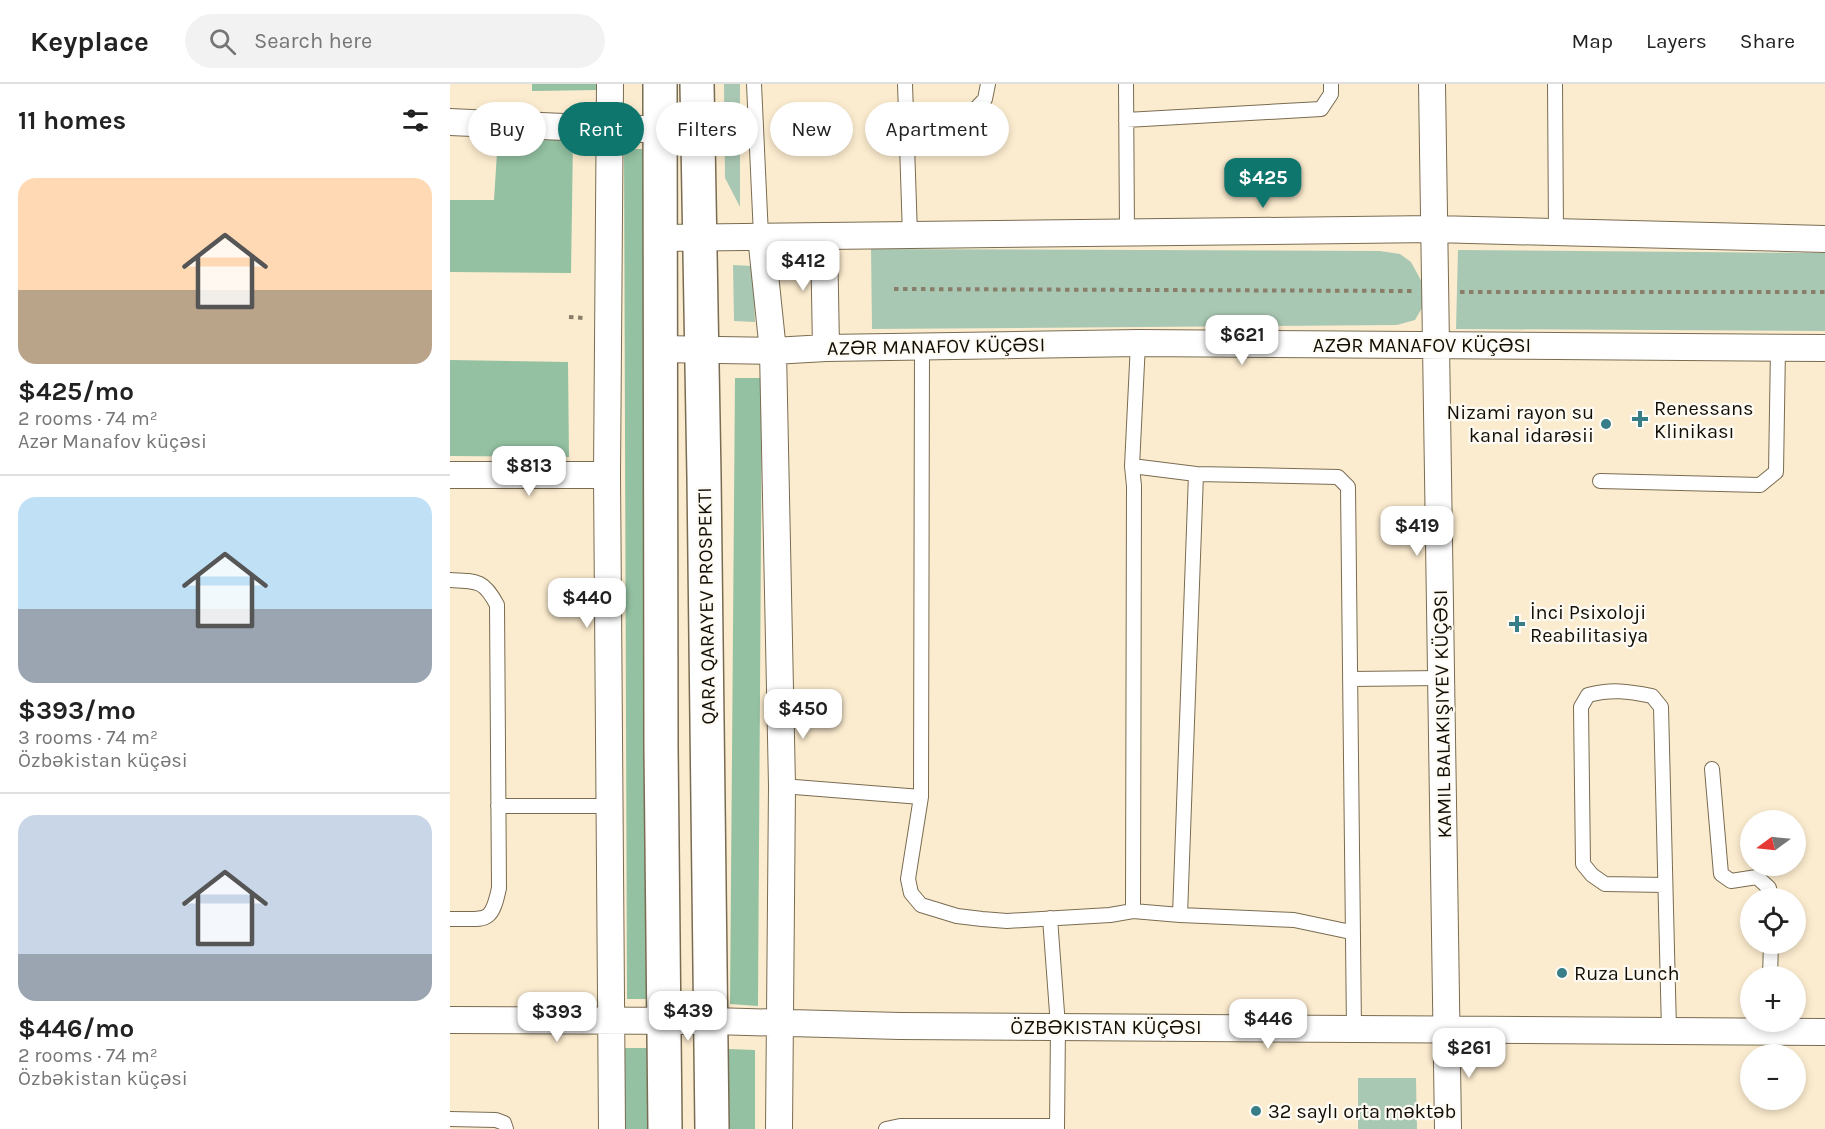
<!DOCTYPE html>
<meta charset="utf-8">
<style>
body{margin:0;font-family:Karla,sans-serif;background:#f2f2f2;color:#222;height:100vh;display:flex;flex-direction:column;font-size:22px;white-space:nowrap}
*{box-sizing:border-box;margin:0}
p{font-size:20px;color:#767676}
.icon{flex:none;width:33px;height:33px;fill:none;stroke:currentColor;stroke-width:2;stroke-linecap:round;stroke-linejoin:round}
.map{position:relative;flex:1;overflow:hidden}
.side{display:flex;flex-direction:column;background:#fff;width:450px}
.side>*{flex:none}
.guide{position:absolute;left:18px;top:18px;width:570px;height:54px;display:flex;gap:12px}
.needle{width:39px;rotate:255deg}
.buttons{position:absolute;left:1290px;top:726px;display:grid;gap:12px}
.buttons a{display:grid;place-items:center;width:66px;height:66px;border-radius:50%;background:#fff;box-shadow:0 3px 9px #0003;font-size:30px}
.price{position:absolute;translate:-50% -51px;padding:0 14px;border-radius:12px;background:#fff;color:#222;font-size:20px;line-height:39px;filter:drop-shadow(0 2px 3px #0008)}
.price::after{content:'';position:absolute;left:50%;top:36px;width:18px;height:14px;margin-left:-9px;background:inherit;clip-path:polygon(0 0,100% 0,50% 100%)}
.price.on{background:#0f766e;color:#fff}
ul{padding:0;list-style:none}
li{display:grid;align-content:center;gap:12px;height:318px;padding:0 18px}
li+li{border-top:2px solid #e0e0e0}
li span{display:grid;place-items:center;height:186px;border-radius:18px;color:#555}
li>.icon{margin-inline-start:auto}
span .icon{width:108px;height:108px;fill:#fffc;stroke-width:1}
li b{font-size:26px}
h2{display:flex;justify-content:space-between;align-items:center;height:72px;padding:0 18px;font-size:26px}
.chip{padding:0 21px;border-radius:27px;background:#fff;box-shadow:0 3px 9px #0003;font-size:21px;line-height:54px}
.chip.on{background:#0f766e;color:#fff}
header{display:flex;align-items:center;gap:36px;box-sizing:border-box;height:84px;padding:0 30px;background:#fff;border-bottom:2px solid #e0e0e0}
header strong{font-size:28px}
nav{display:flex;gap:33px;margin-inline-start:auto;font-size:21px}
.search{width:420px;height:54px;background:#f2f2f2;display:flex;align-items:center;gap:15px;box-sizing:border-box;padding:0 21px;border-radius:33px;color:#767676;font-size:22px}
main{display:flex;flex:1;min-height:0}
.map>svg:first-child{display:block}
</style>
<header>
<strong>Keyplace</strong>
<div class="search"><svg class="icon" aria-label="search" viewBox="0 0 24 24"><circle cx="10" cy="10" r="6"/><path d="M15 15l6 6"/></svg>Search here</div>
<nav><a>Map</a><a>Layers</a><a>Share</a></nav>
</header>
<main>
<section class="side">
<h2>11 homes<svg class="icon" aria-label="filters" viewBox="0 0 24 24"><path d="M4 7h16M4 17h16"/><circle cx="9" cy="7" r="2"/><circle cx="15" cy="17" r="2"/></svg></h2>
<ul>
<li><span style="background:linear-gradient(#ffd9b3 60%,#b9a48a 0)"><svg class="icon" aria-label="home" viewBox="0 0 24 24"><path d="M3 11l9-7 9 7M6 9v11h12V9"/></svg></span><div><b>$425/mo</b><p>2 rooms · 74 m²</p><p>Azər Manafov küçəsi</p></div></li>
<li><span style="background:linear-gradient(#bfe0f5 60%,#9aa5b1 0)"><svg class="icon" aria-label="home" viewBox="0 0 24 24"><path d="M3 11l9-7 9 7M6 9v11h12V9"/></svg></span><div><b>$393/mo</b><p>3 rooms · 74 m²</p><p>Özbəkistan küçəsi</p></div></li>
<li><span style="background:linear-gradient(#c9d6e8 75%,#9aa5b1 0)"><svg class="icon" aria-label="home" viewBox="0 0 24 24"><path d="M3 11l9-7 9 7M6 9v11h12V9"/></svg></span><div><b>$446/mo</b><p>2 rooms · 74 m²</p><p>Özbəkistan küçəsi</p></div></li>
</ul>
</section>
<div class="map">
<svg width="1375" height="1045" viewBox="0 0 1375 1045">
<rect width="100%" height="100%" fill="#fceccf"/>
<path fill="#a9c8b3" d="M274,0H290V123L275,94Z
M421,165L930,167L950,170L961,178L973,200L972,224L965,236L947,241L422,245Z
M1008,166L1375,169V247L1006,245Z
M283,181L303,182L305,238L284,237Z
M908,994H966L967,1045H908Z"/>
<path fill="#94c1a2" d="M82,0H150V6L82,7Z
M48,53L123,56L121,189L0,188V116H44Z
M174,65H204L207,915H177Z
M0,276L118,278L119,373L0,372Z
M285,294H312L308,922L280,920Z
M174,964H198L199,1045H175Z
M278,965L305,966V1045H279Z"/>
<g fill="none" stroke-linecap="round" stroke-linejoin="round">
<defs>
<path id="service" d="M304,0L311,152
M455,0L460,151
M676,0L677,148
M1105,0L1106,148
M456,34L518,33L535,15L538,0
M676,36L871,25L881,10V0
M472,262L471,713L458,795L461,809L471,821L507,832L532,835L557,837L660,831L683,827L684,402L682,382L688,259
M682,382L746,390L730,831L683,827
M746,390L888,393L898,403L904,945
M1150,397L1310,401L1326,388L1328,264
M0,496C27,497 34,496 47,521L49,804C41,842 35,834 0,835
M900,595L991,594
M1262,685L1271,790L1281,797L1307,793L1319,804L1321,814
M332,702L471,713
M48,722H159
M1215,801L1155,800L1142,791L1133,780L1131,623L1138,611C1162,605 1177,607 1202,612L1211,623L1219,946
M730,831L844,836L901,848
M600,834L608,942L607,1045
M1320,892L1321,860
M0,1035L46,1036L54,1039L56,1045
M436,1045L450,1042H607"/>
<path id="minor" d="M160,0L157,391L162,1045
M982,0L998,1045
M0,38L159,45H247
M311,152L323,267L332,702L329,1045
M374,152L376,264
M210,154L983,145L1375,155
M209,265L323,267L376,264L688,259L1375,264
M0,391H157
M0,936L262,937L450,942L1375,948"/>
<path id="primary" d="M210,0L211,663L215,1045
M247,0L254,393L262,1045"/>
</defs>
<use href="#service" stroke="#7a6c52" stroke-width="16"/>
<use href="#minor" stroke="#7a6c52" stroke-width="28"/>
<use href="#primary" stroke="#7a6c52" stroke-width="36"/>
<path stroke="#887e6a" stroke-width="4" stroke-dasharray="4.5 4.5" stroke-linecap="butt" d="M444,205L963,207
M1010,208H1375
M119,233L134,234"/>
<use href="#service" stroke="#fff" stroke-width="14"/>
<use href="#minor" stroke="#fff" stroke-width="26"/>
<use href="#primary" stroke="#fff" stroke-width="33"/>
</g>
<g fill="#377e89" stroke="#fefbf5" stroke-width="2">
<path d="M1187 326h6v6h6v6h-6v6h-6v-6h-6v-6h6z"/>
<circle cx="1156" cy="340" r="6"/>
<path d="M1064 531h6v6h6v6h-6v6h-6v-6h-6v-6h6z"/>
<circle cx="1112" cy="889" r="6"/>
<circle cx="806" cy="1027" r="6"/>
</g>
<g text-anchor="middle" stroke-width="4.5" stroke-linejoin="round" paint-order="stroke">
<g font-size="20" fill="#140f05" stroke="#fefbf5">
<text x="972" y="268">AZƏR MANAFOV KÜÇƏSI</text>
<text transform="translate(486 262) rotate(-1)" y="7">AZƏR MANAFOV KÜÇƏSI</text>
<text transform="translate(256 522) rotate(-91)" y="7">QARA QARAYEV PROSPEKTI</text>
<text transform="translate(992 630) rotate(-91)" y="7">KAMIL BALAKIŞIYEV KÜÇƏSI</text>
<text x="656" y="950">ÖZBƏKISTAN KÜÇƏSI</text>
</g>
<g font-size="20" fill="#140f05" stroke="#fefbf5" text-anchor="start">
<text x="1204" y="331">Renessans<tspan x="1204" dy="23">Klinikası</tspan></text>
<text x="1144" y="335" text-anchor="end">Nizami rayon su<tspan x="1144" dy="23">kanal idarəsii</tspan></text>
<text x="1080" y="535">İnci Psixoloji<tspan x="1080" dy="23">Reabilitasiya</tspan></text>
<text x="1124" y="896">Ruza Lunch</text>
<text x="818" y="1034">32 saylı orta məktəb</text>
</g>
</g>
</svg>
<div class="buttons">
<a><svg class="needle" viewBox="-14 -14 28 28"><path d="M0-13l5 13h-10z" fill="#e53935"/><path d="M0 13l5-13h-10z" fill="#767676"/></svg></a>
<a><svg class="icon" aria-label="locate" viewBox="0 0 24 24"><circle cx="12" cy="12" r="6"/><path d="M12 2v4M12 18v4M2 12h4M18 12h4"/></svg></a>
<a>+</a>
<a>−</a>
</div>
<b class="price on" style="left:813px;top:125px">$425</b>
<b class="price" style="left:353px;top:208px">$412</b>
<b class="price" style="left:792px;top:282px">$621</b>
<b class="price" style="left:79px;top:413px">$813</b>
<b class="price" style="left:967px;top:473px">$419</b>
<b class="price" style="left:137px;top:545px">$440</b>
<b class="price" style="left:353px;top:656px">$450</b>
<b class="price" style="left:238px;top:958px">$439</b>
<b class="price" style="left:107px;top:959px">$393</b>
<b class="price" style="left:818px;top:966px">$446</b>
<b class="price" style="left:1019px;top:995px">$261</b>
<div class="guide">
<a class="chip">Buy</a>
<a class="chip on">Rent</a>
<a class="chip">Filters</a>
<a class="chip">New</a>
<a class="chip">Apartment</a>
</div>
</div>
</main>
